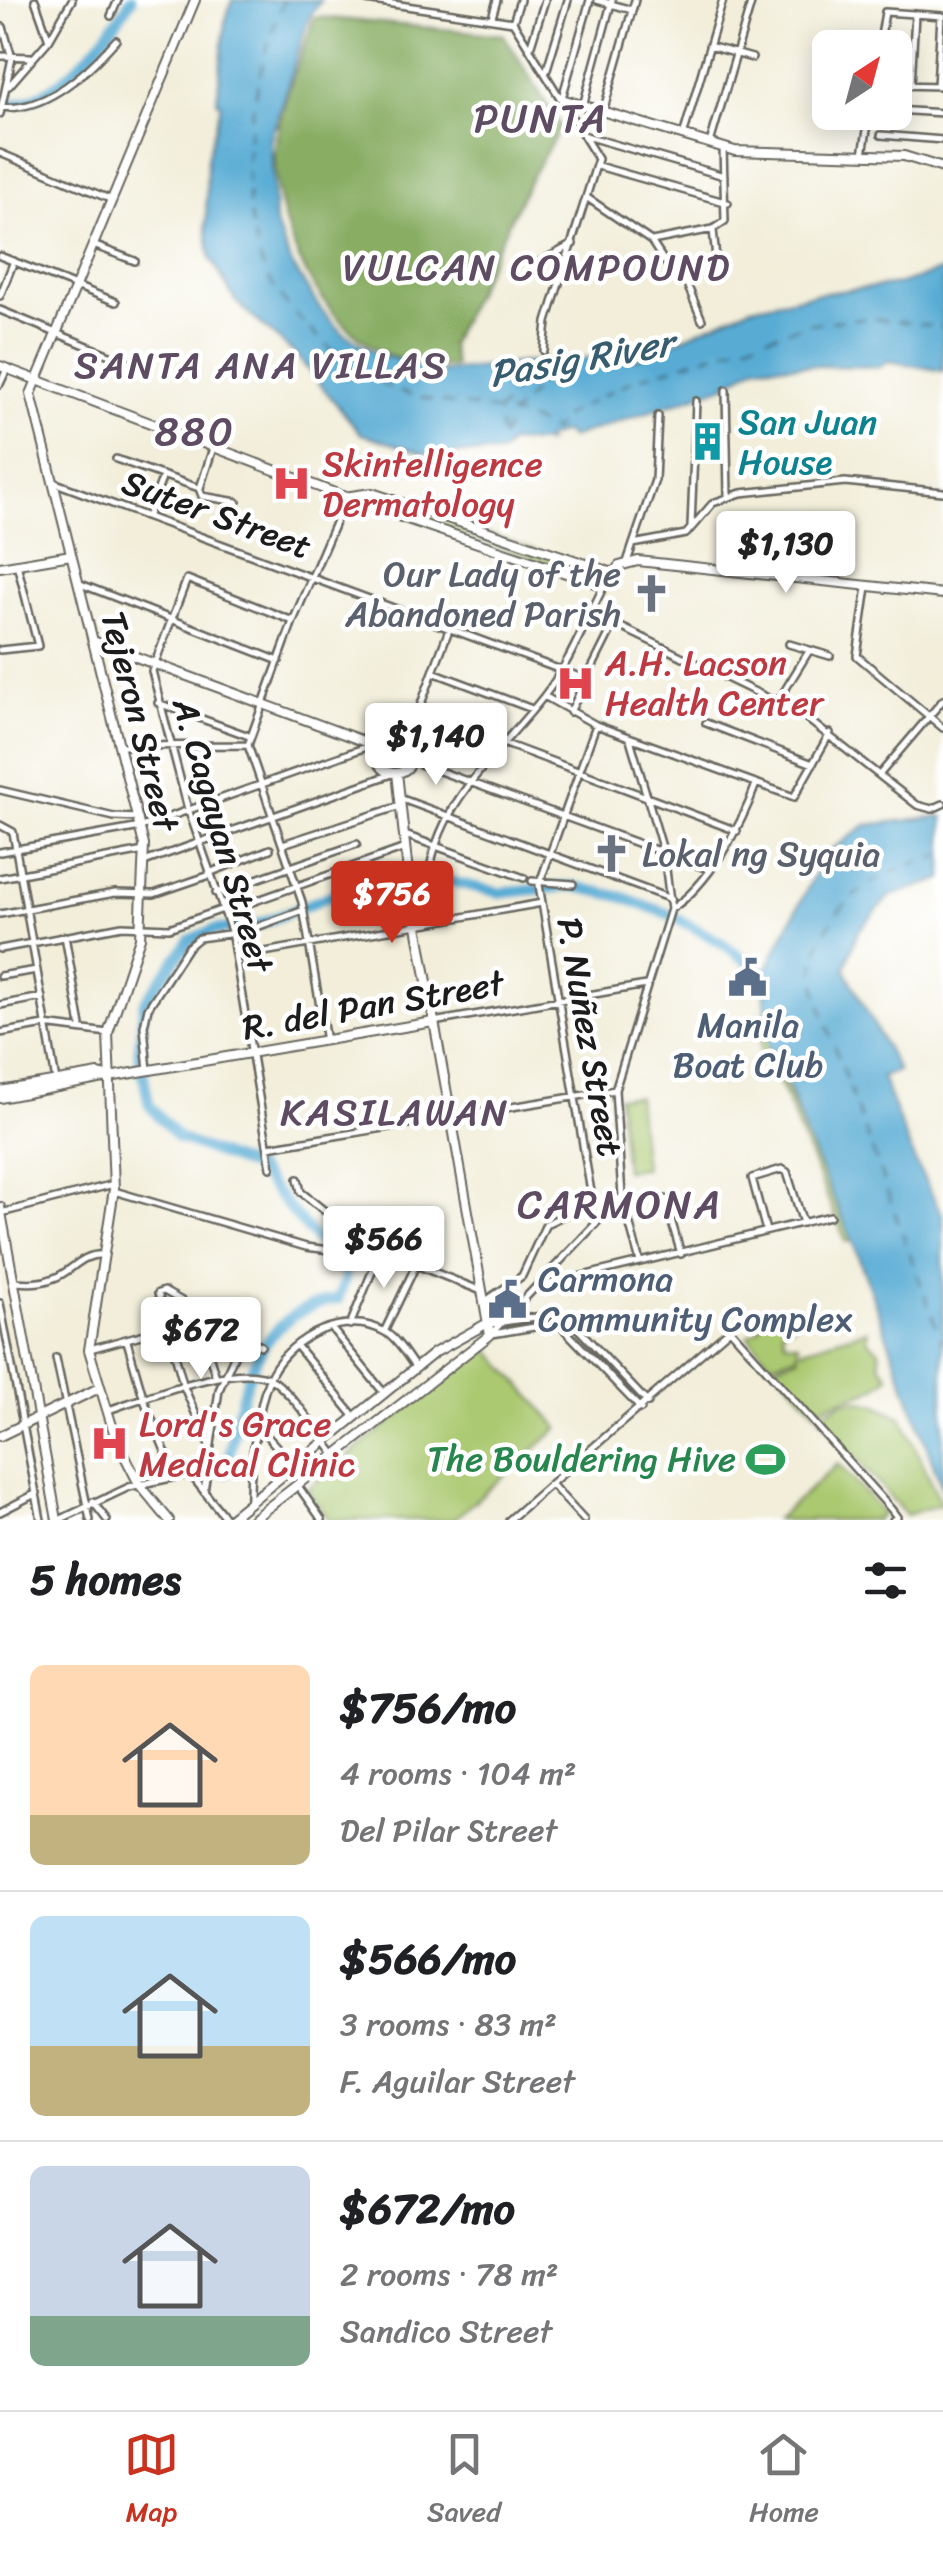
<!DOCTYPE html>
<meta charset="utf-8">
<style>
body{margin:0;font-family:Sriracha,sans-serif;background:#f6f6f6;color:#202124;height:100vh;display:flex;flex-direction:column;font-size:38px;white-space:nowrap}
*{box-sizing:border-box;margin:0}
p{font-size:32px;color:#757577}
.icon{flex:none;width:55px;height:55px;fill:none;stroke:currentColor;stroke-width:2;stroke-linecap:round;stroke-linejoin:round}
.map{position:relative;height:1520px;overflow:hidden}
.panel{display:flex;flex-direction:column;background:#fff;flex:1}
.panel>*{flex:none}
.needle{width:65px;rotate:36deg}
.tools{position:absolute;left:812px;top:30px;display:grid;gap:20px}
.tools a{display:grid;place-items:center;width:100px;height:100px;border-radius:15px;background:#fff;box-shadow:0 5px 25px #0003;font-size:50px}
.price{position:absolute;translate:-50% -85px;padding:0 22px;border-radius:10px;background:#fff;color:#222;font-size:32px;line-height:65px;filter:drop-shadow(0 2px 5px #0008)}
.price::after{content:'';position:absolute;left:50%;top:60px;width:30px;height:22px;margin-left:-15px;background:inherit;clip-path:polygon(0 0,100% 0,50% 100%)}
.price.selected{background:#c8321e;color:#fff}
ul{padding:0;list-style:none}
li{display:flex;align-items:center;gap:30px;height:250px;padding:0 30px}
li+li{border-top:2px solid #e0e0e0}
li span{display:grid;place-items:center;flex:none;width:280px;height:200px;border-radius:15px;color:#555}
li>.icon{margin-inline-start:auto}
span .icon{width:120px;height:120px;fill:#fffc;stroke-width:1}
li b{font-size:42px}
h2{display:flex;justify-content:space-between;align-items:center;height:120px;padding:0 30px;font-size:42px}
.menu{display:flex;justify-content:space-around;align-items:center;height:140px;border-top:2px solid #e0e0e0;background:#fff;font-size:28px;color:#757577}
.menu a{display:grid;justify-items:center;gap:5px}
.menu .selected{color:#c8321e}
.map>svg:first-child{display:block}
</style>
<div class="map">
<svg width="943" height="1520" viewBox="0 0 943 1520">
<rect width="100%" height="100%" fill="#fff"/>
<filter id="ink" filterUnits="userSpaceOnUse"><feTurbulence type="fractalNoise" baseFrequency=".01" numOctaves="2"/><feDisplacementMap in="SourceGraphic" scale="20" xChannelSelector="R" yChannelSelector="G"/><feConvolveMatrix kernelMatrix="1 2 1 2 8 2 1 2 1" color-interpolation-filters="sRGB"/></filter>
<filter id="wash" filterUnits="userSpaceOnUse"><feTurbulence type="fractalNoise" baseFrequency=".0048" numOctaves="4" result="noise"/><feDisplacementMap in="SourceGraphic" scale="40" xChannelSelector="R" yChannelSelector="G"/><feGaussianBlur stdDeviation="2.25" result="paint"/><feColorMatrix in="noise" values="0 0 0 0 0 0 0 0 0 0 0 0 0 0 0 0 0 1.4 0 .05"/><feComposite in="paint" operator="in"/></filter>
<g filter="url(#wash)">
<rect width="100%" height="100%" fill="#f2eeda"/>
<path fill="#abc971" stroke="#647246" stroke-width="2.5" d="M370,494L591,569L594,575L589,578L367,502L364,497Z
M761,1013L769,1015V1049L852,1241L846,1242L774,1070L761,1052Z
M637,1096L644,1168L625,1170L618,1097Z
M802,1308L805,1317L782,1330L785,1341L799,1343L797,1355L772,1363L748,1336L759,1329L762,1317Z
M867,1330L868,1341L879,1350L880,1365L889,1376C869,1399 840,1394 816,1412L775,1366L799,1357L798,1351Z
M486,1346L559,1428L453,1520H329L307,1489Z
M856,1400L876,1404L902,1418L941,1504L906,1515L819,1416L842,1402Z
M838,1464L883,1513L876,1520H775Z"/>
<path fill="#88ad63" stroke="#526440" stroke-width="2.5" d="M319,17L504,35L561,127L530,179L450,344L455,366C347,377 276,253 275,159C275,114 300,63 313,19Z"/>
<path fill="#59acd4" stroke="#3a6478" stroke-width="2.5" d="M232,0H321L308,20L271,138L275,223L291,263L320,308L343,333L378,354L438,372L558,359L638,358L751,307L815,294L900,284L943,270V371L889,361L879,367L758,365L722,387L570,438L564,432L546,438L547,443L511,442L501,453L425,454L361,434L295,354L236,302L210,257L206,226L207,158L221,105L217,101L225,22Z
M943,816V879L890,896L857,933L845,969L898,1071L882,1077L914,1159L943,1216V1491L853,1242L806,1136L782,1067L769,1049L763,976L824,855L866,825Z"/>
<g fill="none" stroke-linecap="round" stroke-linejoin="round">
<path stroke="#59acd4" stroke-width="11" d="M0,103C48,114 109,35 131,0
M226,1473C240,1401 249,1313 338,1299L346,1275L256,1169L178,1138L149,1105L139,1052L144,1003L190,940L213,930L252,927L370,880L440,879L501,893L572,886L622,897L671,915L722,943L773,980"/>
<path stroke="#375d6f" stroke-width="2.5" stroke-dasharray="12 10" stroke-linecap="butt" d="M284,0C252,80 233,180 261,262C271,290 295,315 316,335C338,357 363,376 391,388C444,410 503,402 553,431L566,415L635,379L807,324L865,318L943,327
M501,436L498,413L531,367
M502,438L511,417L555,366
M943,856C889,866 831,897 816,956C810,982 824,1015 832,1040L943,1345"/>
</g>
</g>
<g filter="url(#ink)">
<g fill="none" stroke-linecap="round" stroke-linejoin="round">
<defs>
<path id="minor" d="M35,0L49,40
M366,0L513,22L598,159L547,322L544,351
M597,0L632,10
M111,16L118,0
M492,17L497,0
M513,22L520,0
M531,45L545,0
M709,46L752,58
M879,48L885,12L943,16
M0,56L31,57
M546,72L568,0
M895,85L943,86
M911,85L915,14
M9,86L49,40L72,0
M937,86L941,16
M562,98L590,0
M583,106L612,0
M0,107C45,113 88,72 116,40
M895,110L943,113
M603,112L635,0
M0,114L12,58L3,27
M881,135L943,140
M586,136L724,176
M683,136L723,0
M710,143L752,0
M0,153L112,200
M863,154L870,112
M598,166L728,203
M586,197L651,241L664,261L686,282L702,320
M713,230L718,276
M652,241L713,229L725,221L723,147
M93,245L135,261
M0,256L116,302
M531,267L573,244
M0,296L14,261
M0,310L139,367
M0,384L7,369
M726,390L728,496
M116,459L199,488L202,496L237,502
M53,482L588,680
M200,488L213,448
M148,515L163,476
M691,527L696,401
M633,544L686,534L713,503L741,493L845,482L943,492
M627,562L655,480L658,416
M78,583L279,661
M867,587L857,656L943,728
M590,612L801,714L917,805L932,809L943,804
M789,644L830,656
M0,650L38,646L17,564
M433,672L532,709
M544,696L596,725L794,797L830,733
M158,703L249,736
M777,703L809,651
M418,711L737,831
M570,712L613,626
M706,723L813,764
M630,739L664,854L671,909L615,1090L622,1196L640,1262
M407,741L450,627
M121,746L248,745
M412,761L708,869
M880,774L943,700
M0,790L114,817L139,818
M402,799L671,899
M0,825L13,832L56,1081
M405,835L524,878
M283,844L400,806
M0,852L141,827L372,745
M144,862L395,773
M430,869C442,797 501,751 544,696C570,663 585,622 604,586
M209,873L270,849
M0,878L144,851
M532,881L573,884
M216,893L357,844
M671,909C708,886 742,825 756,784
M224,912L405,848
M0,914L115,893L154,894L210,875
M65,936L81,1026
M0,949L122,926L169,928L223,909
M236,957L542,903
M0,976L37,970
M0,1005L42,997
M433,1022L646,985
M0,1033L45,1025L108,1033
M326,1041L302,902L248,745L293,621L347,495
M148,1071L144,1026L148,1008L188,947L199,938L243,932L304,910
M268,1147L615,1090
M271,1168L231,931L188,809L152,671L187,579L293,621
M298,1179L301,1192L341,1224L368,1228
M114,1191L306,1247L401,1259L479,1290
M665,1199L681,1254
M1,1213L114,1184
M766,1231L752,1178L782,1169L787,1172L803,1223
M339,1251L341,1224
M13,1282C28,1283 40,1284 54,1278C73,1271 81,1253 104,1255
M541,1286L830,1216
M484,1302L522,1276L546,1224L579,1208L591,1192L539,885L596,725
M0,1303L41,1520
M198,1319L216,1377
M490,1324L555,1314L568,1318L648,1403
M350,1325L379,1255
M332,1329L384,1393
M385,1330L416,1265
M492,1334L558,1323L641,1409
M490,1335L622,1196
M127,1341L144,1400L175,1475
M296,1345L354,1416
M90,1349L207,1317
M56,1358L90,1520
M108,1410C143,1399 243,1358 274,1381C297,1399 316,1430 334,1453
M259,1427L294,1466
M209,1445L184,1387L158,1293L164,1291L261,1346
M552,1485L584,1520
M298,1486L322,1520
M204,1492L219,1390L243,1336
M93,1502L107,1520
M250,1503C249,1472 258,1400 272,1373C291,1337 346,1309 385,1332C397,1339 407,1356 415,1367
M0,1512L37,1493
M59,1520L129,1487L190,1474L227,1520
M509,1520L730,1329L891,1509L897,1517L893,1520"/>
<path id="tertiary" d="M565,100L735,151L904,156L943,168
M0,567L71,555
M93,641L379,747
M377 755a18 18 0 1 1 36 0a18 18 0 1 1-36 0Z
M109,1077L433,1022
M0,1436L39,1417
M228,1520L434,1353L486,1324
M252,1520L490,1335L409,881L397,773"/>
<path id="secondary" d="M0,366L369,506L604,586L619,566L638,561L943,594
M351,496L372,493L613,573
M0,1091L99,1074L109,1077
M0,1098L109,1077
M0,1207L57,1520
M39,1417L97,1389
M169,1520L139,1484L116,1439L89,1350L114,1189L108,1033L140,938L144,845L31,394L195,0"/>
</defs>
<use href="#minor" stroke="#67665e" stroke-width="10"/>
<use href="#tertiary" stroke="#67665e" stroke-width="12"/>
<use href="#secondary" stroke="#67665e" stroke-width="12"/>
<use href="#minor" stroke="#fff" stroke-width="5"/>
<use href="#tertiary" stroke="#fff" stroke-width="8"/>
<use href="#secondary" stroke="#fff" stroke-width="8"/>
</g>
</g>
<defs>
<symbol id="building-bare" viewBox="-9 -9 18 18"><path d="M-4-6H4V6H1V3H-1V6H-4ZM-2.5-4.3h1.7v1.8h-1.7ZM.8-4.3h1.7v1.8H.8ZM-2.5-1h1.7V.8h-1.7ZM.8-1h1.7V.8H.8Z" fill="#0f9aa8" stroke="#fff" stroke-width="2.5" paint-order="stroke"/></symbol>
<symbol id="hospital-bare" viewBox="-9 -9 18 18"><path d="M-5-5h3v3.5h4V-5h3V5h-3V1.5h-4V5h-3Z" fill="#e0444e" stroke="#fff" stroke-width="2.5" paint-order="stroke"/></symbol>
<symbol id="church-bare" viewBox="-9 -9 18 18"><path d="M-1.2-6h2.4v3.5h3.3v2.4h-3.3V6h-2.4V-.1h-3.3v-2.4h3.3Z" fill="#6b7280" stroke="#fff" stroke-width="2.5" paint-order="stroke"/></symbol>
<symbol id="civic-bare" viewBox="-9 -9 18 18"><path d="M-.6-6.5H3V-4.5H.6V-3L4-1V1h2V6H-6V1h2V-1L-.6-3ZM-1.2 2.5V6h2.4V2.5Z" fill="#5c6f8a" stroke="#fff" stroke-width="2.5" paint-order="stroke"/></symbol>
<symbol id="stadium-bare" viewBox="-9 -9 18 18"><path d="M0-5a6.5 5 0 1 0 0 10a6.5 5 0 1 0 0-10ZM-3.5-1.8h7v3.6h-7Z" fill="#2e9e5b" stroke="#fff" stroke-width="2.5" paint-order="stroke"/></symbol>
</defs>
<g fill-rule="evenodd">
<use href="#building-bare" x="680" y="414" width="55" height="55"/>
<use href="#hospital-bare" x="264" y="456" width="55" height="55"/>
<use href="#church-bare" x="624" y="566" width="55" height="55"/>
<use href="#hospital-bare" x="548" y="656" width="55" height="55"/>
<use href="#church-bare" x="584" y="826" width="55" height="55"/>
<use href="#civic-bare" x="720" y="950" width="55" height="55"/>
<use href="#civic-bare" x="480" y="1272" width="55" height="55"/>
<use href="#hospital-bare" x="82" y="1416" width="55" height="55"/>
<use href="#stadium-bare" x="738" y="1432" width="55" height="55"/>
</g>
<g text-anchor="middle" stroke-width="9" stroke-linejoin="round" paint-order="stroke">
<g font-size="35" fill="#0d838f" stroke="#fff" text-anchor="start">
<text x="738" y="434">San Juan<tspan x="738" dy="40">House</tspan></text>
</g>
<g font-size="35" fill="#be3a42" stroke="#fff" text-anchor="start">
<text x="322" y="476">Skintelligence<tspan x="322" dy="40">Dermatology</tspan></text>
<text x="605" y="675">A.H. Lacson<tspan x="605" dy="40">Health Center</tspan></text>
<text x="139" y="1436">Lord's Grace<tspan x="139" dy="40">Medical Clinic</tspan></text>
</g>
<g font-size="35" fill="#1c1c1c" stroke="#fff">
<text transform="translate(217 514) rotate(20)" y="12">Suter Street</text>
<text transform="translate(140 721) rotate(76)" y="12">Tejeron Street</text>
<text transform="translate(223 835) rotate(74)" y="12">A. Cagayan Street</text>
<text transform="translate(373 1005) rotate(-10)" y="12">R. del Pan Street</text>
<text transform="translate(590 1037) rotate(80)" y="12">P. Nuñez Street</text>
</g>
<g font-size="35" fill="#5b616d" stroke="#fff" text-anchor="end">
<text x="621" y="586">Our Lady of the<tspan x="621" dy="40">Abandoned Parish</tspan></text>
<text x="642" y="866" text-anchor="start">Lokal ng Syquia</text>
</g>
<g font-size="35" fill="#4e5e75" stroke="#fff">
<text x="748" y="1037">Manila<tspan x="748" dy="40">Boat Club</tspan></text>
<text x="538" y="1291" text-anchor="start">Carmona<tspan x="538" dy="40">Community Complex</tspan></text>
</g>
<g font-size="35" fill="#27864d" stroke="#fff" text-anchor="end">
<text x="736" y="1471">The Bouldering Hive</text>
</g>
<g font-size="38" letter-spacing="2.5" fill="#5e4c63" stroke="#fff">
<text x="537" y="280">VULCAN COMPOUND</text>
<text x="261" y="378">SANTA ANA VILLAS</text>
<text x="395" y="1125">KASILAWAN</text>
</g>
<g font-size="38" font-style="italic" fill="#375d6f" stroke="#fff">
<text transform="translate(581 358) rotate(-10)" y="13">Pasig River</text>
</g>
<g font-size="40" letter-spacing="2.5" fill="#5e4c63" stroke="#fff">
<text x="541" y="132">PUNTA</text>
<text x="195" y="445">880</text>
<text x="620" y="1218">CARMONA</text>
</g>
</g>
</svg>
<div class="tools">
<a><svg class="needle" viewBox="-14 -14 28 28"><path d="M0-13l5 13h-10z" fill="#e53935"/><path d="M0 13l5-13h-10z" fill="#757577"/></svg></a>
</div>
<b class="price" style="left:786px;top:596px">$1,130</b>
<b class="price" style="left:436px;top:788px">$1,140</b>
<b class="price selected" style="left:392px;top:946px">$756</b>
<b class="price" style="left:384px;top:1291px">$566</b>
<b class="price" style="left:201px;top:1382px">$672</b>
</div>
<section class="panel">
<h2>5 homes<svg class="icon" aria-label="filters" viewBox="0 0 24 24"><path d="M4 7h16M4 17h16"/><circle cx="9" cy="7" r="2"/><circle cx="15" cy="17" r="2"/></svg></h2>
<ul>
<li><span style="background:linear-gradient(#ffd9b3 75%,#c2b280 0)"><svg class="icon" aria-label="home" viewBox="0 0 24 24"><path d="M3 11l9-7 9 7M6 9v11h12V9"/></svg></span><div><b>$756/mo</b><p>4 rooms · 104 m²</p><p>Del Pilar Street</p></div></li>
<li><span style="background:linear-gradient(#bfe0f5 65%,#c2b280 0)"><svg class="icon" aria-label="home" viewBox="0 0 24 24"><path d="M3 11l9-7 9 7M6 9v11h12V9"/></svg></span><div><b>$566/mo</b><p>3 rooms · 83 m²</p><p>F. Aguilar Street</p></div></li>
<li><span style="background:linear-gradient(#c9d6e8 75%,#7fa58c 0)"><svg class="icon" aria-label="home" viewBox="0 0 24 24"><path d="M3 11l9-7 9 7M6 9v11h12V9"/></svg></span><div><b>$672/mo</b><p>2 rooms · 78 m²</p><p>Sandico Street</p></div></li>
</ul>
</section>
<nav class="menu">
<a class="selected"><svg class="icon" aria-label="map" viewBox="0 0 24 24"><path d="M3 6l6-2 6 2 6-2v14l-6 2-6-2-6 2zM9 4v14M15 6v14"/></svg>Map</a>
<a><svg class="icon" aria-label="saved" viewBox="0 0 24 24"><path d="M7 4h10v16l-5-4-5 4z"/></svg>Saved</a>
<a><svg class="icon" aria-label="home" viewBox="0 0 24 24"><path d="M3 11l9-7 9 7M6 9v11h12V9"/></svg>Home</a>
</nav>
